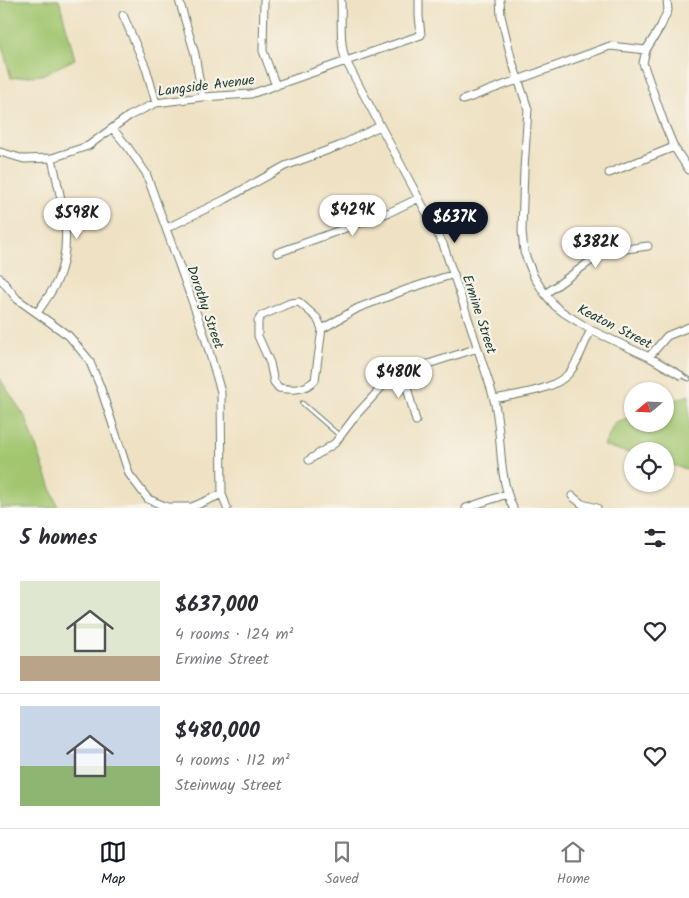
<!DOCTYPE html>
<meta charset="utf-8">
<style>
body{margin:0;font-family:Kalam,sans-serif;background:#f7f7f7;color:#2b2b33;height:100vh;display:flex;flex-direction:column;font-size:19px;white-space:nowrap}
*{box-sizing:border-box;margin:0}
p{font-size:16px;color:#7c7c81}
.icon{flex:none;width:28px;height:28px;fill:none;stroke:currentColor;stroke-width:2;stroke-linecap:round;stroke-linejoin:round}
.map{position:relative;height:508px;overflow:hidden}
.details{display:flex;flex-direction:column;background:#fff;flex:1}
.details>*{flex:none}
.needle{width:32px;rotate:251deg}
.buttons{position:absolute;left:624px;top:382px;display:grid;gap:10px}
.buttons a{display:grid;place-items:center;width:50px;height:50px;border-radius:50%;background:#fff;box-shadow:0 1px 4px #0004;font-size:25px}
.price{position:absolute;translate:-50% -42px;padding:0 11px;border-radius:18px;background:#fff;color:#222;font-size:16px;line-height:32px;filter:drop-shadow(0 1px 2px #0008)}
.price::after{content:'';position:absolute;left:50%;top:30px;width:15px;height:11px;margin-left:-8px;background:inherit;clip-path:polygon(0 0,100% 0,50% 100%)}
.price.on{background:#111827;color:#fff}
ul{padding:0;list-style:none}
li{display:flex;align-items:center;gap:15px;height:125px;padding:0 20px}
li+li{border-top:1px solid #e1e1e2}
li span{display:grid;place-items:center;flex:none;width:140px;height:100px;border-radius:0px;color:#555}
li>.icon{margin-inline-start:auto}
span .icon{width:60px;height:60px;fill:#fffc;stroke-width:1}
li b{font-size:21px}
h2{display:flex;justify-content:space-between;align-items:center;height:60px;padding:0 20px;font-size:21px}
.tabs{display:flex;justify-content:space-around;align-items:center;height:70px;border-top:1px solid #e1e1e2;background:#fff;font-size:14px;color:#7c7c81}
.tabs a{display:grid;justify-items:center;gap:2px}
.tabs .on{color:#111827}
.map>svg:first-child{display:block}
</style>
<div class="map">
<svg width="689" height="508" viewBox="0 0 689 508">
<rect width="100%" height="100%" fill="#f7f3e8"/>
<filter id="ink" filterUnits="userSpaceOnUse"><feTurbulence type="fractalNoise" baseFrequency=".02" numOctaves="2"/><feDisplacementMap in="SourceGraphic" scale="10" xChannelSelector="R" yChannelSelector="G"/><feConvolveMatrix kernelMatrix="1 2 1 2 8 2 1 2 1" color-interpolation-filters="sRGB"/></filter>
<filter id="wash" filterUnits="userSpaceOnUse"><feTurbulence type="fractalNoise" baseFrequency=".0096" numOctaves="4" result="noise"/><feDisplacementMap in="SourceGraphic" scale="20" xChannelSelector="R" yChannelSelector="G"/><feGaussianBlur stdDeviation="1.12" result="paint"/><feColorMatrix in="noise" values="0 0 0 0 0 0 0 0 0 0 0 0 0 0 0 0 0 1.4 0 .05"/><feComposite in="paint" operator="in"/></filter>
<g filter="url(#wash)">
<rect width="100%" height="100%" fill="#efe2c4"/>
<path fill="#a2c670" stroke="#608252" d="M0,0H59L75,59L42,75L11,78L0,39Z
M0,379L26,418L58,508H0Z
M689,395V470L665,463V451H632V454L604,446L614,424L632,417V424H665V404Z"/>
</g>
<g filter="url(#ink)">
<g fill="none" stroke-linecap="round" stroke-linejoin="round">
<defs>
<path id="service" d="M681,375L689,379
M302,403L340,436"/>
<path id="minor" d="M179,0L195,54L202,97
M264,0L263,51L276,86
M341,0C342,20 339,42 346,61L443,244C455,279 467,314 478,349C483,366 490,383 494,400C503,435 497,474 513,508
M500,0L501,16L512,61L528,109L524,169L522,231L524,252L534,277L545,294L555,306L564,313L591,330L649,357L680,375
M667,0L668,10L661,26L646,50L643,63L664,123L674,147L689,170
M123,15L146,68L156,103
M463,100L610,46L646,50
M113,129L127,146L146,173L204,334L221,392L222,494L227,508
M0,152L24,159L52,158L88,146L129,116L156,103L202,97L251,94L421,35L419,16V0
M609,173L674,147
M167,228L226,199L285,166L339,146L380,126
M277,253L390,212L419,198
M0,278L17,299L69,336L89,360L100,386L129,474L148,499L167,507H192L222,494
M545,294L599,255L611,251L648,246
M299,302L317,318L322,329L315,380C304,391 293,390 279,388L274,382L270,363L258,336V321L261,316L290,303Z
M37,313C44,302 55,289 59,276C74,235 60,198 52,158
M322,329L358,308L408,289L454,274
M649,357L667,336L689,327
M403,372L416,421
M494,399C516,394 555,391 570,372C579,361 584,343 591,330
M309,460L335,443L357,414L390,378L403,372L478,348
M572,496L582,504L597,508
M466,508L507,494"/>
</defs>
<use href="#service" stroke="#687766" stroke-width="5"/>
<use href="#minor" stroke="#687766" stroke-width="9"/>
<use href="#service" stroke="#fff" stroke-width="3"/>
<use href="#minor" stroke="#fff" stroke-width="7"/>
</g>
</g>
<g text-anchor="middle" stroke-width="4.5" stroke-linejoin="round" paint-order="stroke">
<g font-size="14" fill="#1f3d34" stroke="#f7f3e8">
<text transform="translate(206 85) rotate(-7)" y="5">Langside Avenue</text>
<text transform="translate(206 307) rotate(71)" y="5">Dorothy Street</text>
<text transform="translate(480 314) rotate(72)" y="5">Ermine Street</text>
<text transform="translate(615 326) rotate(27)" y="5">Keaton Street</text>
</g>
</g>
</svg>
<div class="buttons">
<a><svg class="needle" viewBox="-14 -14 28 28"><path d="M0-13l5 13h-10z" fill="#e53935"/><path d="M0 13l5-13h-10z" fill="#7c7c81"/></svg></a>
<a><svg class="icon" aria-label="locate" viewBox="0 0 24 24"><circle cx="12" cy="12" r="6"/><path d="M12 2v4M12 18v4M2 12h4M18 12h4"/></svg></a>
</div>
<b class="price" style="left:353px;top:237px">$429K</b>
<b class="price" style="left:77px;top:240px">$598K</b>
<b class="price on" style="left:455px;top:244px">$637K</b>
<b class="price" style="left:596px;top:269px">$382K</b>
<b class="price" style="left:399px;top:399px">$480K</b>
</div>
<section class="details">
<h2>5 homes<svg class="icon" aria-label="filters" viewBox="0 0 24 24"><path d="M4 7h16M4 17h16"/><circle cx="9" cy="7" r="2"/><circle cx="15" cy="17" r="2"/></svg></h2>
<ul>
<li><span style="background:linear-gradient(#dfe7d0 75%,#b9a48a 0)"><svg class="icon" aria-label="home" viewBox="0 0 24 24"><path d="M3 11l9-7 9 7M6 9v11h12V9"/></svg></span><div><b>$637,000</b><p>4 rooms · 124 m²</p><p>Ermine Street</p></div><svg class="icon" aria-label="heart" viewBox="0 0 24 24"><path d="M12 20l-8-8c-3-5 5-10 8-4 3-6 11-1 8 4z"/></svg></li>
<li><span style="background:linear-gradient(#c9d6e8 60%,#8fb573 0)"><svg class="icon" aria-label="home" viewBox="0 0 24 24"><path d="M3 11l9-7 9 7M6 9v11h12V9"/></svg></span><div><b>$480,000</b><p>4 rooms · 112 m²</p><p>Steinway Street</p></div><svg class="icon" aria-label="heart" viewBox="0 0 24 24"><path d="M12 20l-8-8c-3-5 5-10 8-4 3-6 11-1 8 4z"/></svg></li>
</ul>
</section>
<nav class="tabs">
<a class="on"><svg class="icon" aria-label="map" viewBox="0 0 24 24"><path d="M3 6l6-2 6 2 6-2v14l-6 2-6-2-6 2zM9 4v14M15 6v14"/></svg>Map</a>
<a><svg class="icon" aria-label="saved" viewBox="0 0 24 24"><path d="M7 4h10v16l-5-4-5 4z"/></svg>Saved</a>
<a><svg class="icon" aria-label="home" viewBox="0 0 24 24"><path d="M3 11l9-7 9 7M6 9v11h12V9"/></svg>Home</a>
</nav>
